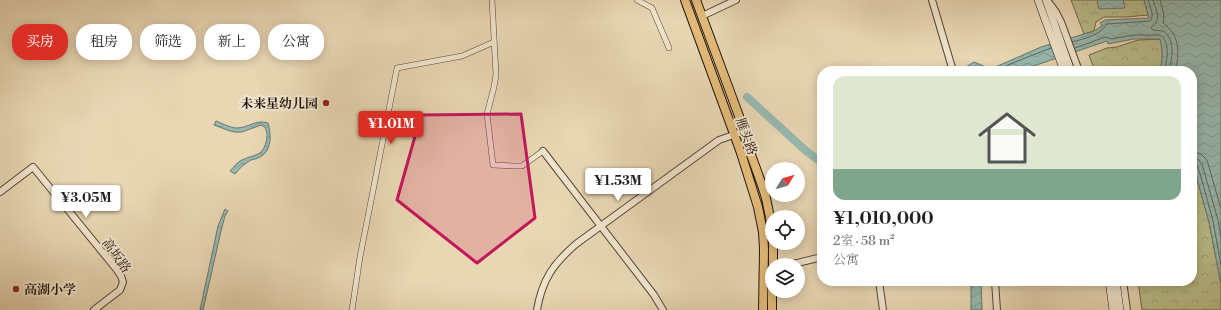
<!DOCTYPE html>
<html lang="zh">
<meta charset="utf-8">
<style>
body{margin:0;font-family:"Libre Bodoni","Noto Serif SC",serif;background:#f2f2f2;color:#202124;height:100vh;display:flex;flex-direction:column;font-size:15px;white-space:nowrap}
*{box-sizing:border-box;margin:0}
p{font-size:13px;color:#757577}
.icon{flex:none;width:22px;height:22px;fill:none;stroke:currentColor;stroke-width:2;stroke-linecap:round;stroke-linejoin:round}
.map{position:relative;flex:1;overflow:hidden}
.sheet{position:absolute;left:817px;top:66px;width:380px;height:220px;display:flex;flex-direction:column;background:#fff;border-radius:16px;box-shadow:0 2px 10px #0003}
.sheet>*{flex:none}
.top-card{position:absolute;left:12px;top:24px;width:380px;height:36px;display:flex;gap:8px}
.needle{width:26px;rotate:53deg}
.buttons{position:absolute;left:765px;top:162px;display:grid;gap:8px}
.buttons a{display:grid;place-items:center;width:40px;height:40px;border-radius:50%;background:#fff;box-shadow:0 2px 10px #0003;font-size:20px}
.price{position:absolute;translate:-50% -34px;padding:0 9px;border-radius:4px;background:#fff;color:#222;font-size:13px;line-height:26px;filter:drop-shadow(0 1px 2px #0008)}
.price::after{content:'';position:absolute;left:50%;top:24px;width:12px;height:9px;margin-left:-6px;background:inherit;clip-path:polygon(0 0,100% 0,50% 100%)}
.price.active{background:#d93025;color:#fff}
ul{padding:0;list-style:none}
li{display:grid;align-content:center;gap:8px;height:212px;padding:0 16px}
li span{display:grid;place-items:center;height:124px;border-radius:12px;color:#555}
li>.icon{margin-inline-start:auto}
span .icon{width:72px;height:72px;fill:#fffc;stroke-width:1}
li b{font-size:17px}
.chip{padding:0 14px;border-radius:16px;background:#fff;box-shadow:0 2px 10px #0003;font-size:14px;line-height:36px}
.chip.active{background:#d93025;color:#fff}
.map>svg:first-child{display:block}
</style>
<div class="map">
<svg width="1221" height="310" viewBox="0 0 1221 310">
<defs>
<pattern id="park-crowns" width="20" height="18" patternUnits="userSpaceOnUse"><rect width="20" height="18" fill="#babd8a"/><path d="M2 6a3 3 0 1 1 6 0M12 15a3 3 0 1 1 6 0" fill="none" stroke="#a0a276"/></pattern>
<pattern id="water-waves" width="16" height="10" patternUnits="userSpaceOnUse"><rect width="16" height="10" fill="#97b9b0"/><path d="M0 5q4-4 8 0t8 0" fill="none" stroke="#829e96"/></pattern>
</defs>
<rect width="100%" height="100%" fill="#e9d7b4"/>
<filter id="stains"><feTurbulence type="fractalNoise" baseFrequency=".005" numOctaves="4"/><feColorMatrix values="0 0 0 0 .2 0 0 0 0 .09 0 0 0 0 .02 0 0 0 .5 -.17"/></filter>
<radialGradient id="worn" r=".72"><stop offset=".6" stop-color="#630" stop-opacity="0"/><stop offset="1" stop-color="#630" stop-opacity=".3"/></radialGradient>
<path fill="url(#park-crowns)" stroke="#6e694c" d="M1071,0H1144L1148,15L1126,17H1104L1096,22L1094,31L1084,34Z
M1160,39C1163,51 1163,59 1160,71H1095L1089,55L1107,48L1117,47L1138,40Z
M1192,161L1209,222L1221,284V310H1142L1138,281H1192Z"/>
<path fill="url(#water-waves)" stroke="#69776f" d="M1097,0H1123L1125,8L1099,9Z
M1144,0H1221V284L1209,222L1192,161V71H1160C1163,59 1163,51 1160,39H1134L1108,44L1107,41L1019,71H967L966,67L974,62L991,69L1041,47L1094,31L1102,26L1100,23L1105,20L1149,18Z
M216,121C222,123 230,128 237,128C248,128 256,119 268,123C271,133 272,148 263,155C260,158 255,159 251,160C244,164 240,168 235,174L230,171C234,167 237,162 242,160C248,157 255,156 260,153C267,147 271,128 261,125L242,132H235L230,131L214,125Z
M225,209L228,211L225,216L222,227L203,310H200L218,226Z
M971,281H981L982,310H971Z"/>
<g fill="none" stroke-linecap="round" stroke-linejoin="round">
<path stroke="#5d675e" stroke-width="1" d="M1153,0C1155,6 1159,15 1157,20C1156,24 1153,26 1151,28L1153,30L1163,31C1176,39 1172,59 1169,71
M1160,0L1164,15L1163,23C1180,35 1180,53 1175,71
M1072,42C1086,38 1099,36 1107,24L1150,21C1155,16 1150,7 1148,0
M1075,48L1105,37L1112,39L1133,35H1160C1171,42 1167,61 1164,71
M996,71L1015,62L1051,48
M1192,151L1201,154L1207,160L1221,209
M1192,158L1198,159L1202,164L1218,220L1221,237
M1192,163H1195L1197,165L1201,177L1213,221L1221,265"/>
<path stroke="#97b9b0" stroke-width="8" d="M747,97L805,150L822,163"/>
<defs>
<path id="minor" d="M492,0L496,75L494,87L487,114L493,165L514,166H522L543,151
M637,0L652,8L669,48
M352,310L360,257L397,68L462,56L494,42"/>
<path id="tertiary" d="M932,0L953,71
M1047,0L1056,12L1061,22L1079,71
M702,16L736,0
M543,151L654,295L663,310
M0,192L33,167L117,270L121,276L123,282L120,290L94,310
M789,265L822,257
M879,281L883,310
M995,281L997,310
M1123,281L1127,310
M537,310C542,280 553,264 576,244L719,140L742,132"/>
<path id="secondary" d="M1038,0L1064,71
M1046,0L1071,71
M1109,281L1113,310
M1116,281L1120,310"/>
<path id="primary" d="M685,0L741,153L758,207L763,232L764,249L763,310
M696,0L739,116C745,144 758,170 766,198C769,210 771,222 772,235
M773,243V265
M772,310V291"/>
</defs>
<use href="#minor" stroke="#544637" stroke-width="6"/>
<use href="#tertiary" stroke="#544637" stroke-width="8"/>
<use href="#secondary" stroke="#23150d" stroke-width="8"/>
<use href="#primary" stroke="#23150d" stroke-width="10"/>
<use href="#minor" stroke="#f1e5ce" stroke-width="5"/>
<use href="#tertiary" stroke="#f1e5ce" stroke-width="6"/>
<use href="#secondary" stroke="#f1e5ce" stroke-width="7"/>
<use href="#primary" stroke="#e4bc7a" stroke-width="8"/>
</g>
<path fill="#c2185b" fill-opacity="0.2" stroke="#c2185b" stroke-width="3" stroke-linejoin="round" d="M521,114L535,218L477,263L397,200L421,115Z"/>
<g fill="#8f2418" stroke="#f1e5ce" stroke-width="1.5">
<circle cx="326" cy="103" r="4"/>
<circle cx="16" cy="289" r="4"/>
</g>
<g text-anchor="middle" stroke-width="4" stroke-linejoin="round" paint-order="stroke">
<g font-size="13" font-weight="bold" fill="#23150d" stroke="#f1e5ce" text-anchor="end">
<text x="318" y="108">未来星幼儿园</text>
<text x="24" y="294" text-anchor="start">高湖小学</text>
</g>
<g font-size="13" fill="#23150d" stroke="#f1e5ce">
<text transform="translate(747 136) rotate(70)" y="5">雁头路</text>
<text transform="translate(117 255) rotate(54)" y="5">高坂路</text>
</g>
</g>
<rect width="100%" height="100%" filter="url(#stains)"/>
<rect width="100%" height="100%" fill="url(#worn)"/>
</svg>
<div class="buttons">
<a><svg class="needle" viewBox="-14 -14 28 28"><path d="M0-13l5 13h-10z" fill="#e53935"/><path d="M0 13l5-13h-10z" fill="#757577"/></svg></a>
<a><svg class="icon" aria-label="locate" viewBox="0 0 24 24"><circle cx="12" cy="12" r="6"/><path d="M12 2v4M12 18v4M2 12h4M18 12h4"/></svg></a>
<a><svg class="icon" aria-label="layers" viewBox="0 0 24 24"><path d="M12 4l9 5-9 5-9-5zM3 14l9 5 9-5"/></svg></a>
</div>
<b class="price active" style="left:391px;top:145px">¥1.01M</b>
<b class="price" style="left:618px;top:202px">¥1.53M</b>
<b class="price" style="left:86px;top:219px">¥3.05M</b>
<div class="top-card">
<a class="chip active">买房</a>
<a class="chip">租房</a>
<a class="chip">筛选</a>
<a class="chip">新上</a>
<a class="chip">公寓</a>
</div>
<section class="sheet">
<ul>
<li><span style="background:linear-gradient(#dfe7d0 75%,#7fa58c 0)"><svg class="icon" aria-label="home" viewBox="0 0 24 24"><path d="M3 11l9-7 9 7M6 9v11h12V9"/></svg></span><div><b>¥1,010,000</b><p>2室 · 58 m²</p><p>公寓</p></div></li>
</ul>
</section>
</div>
